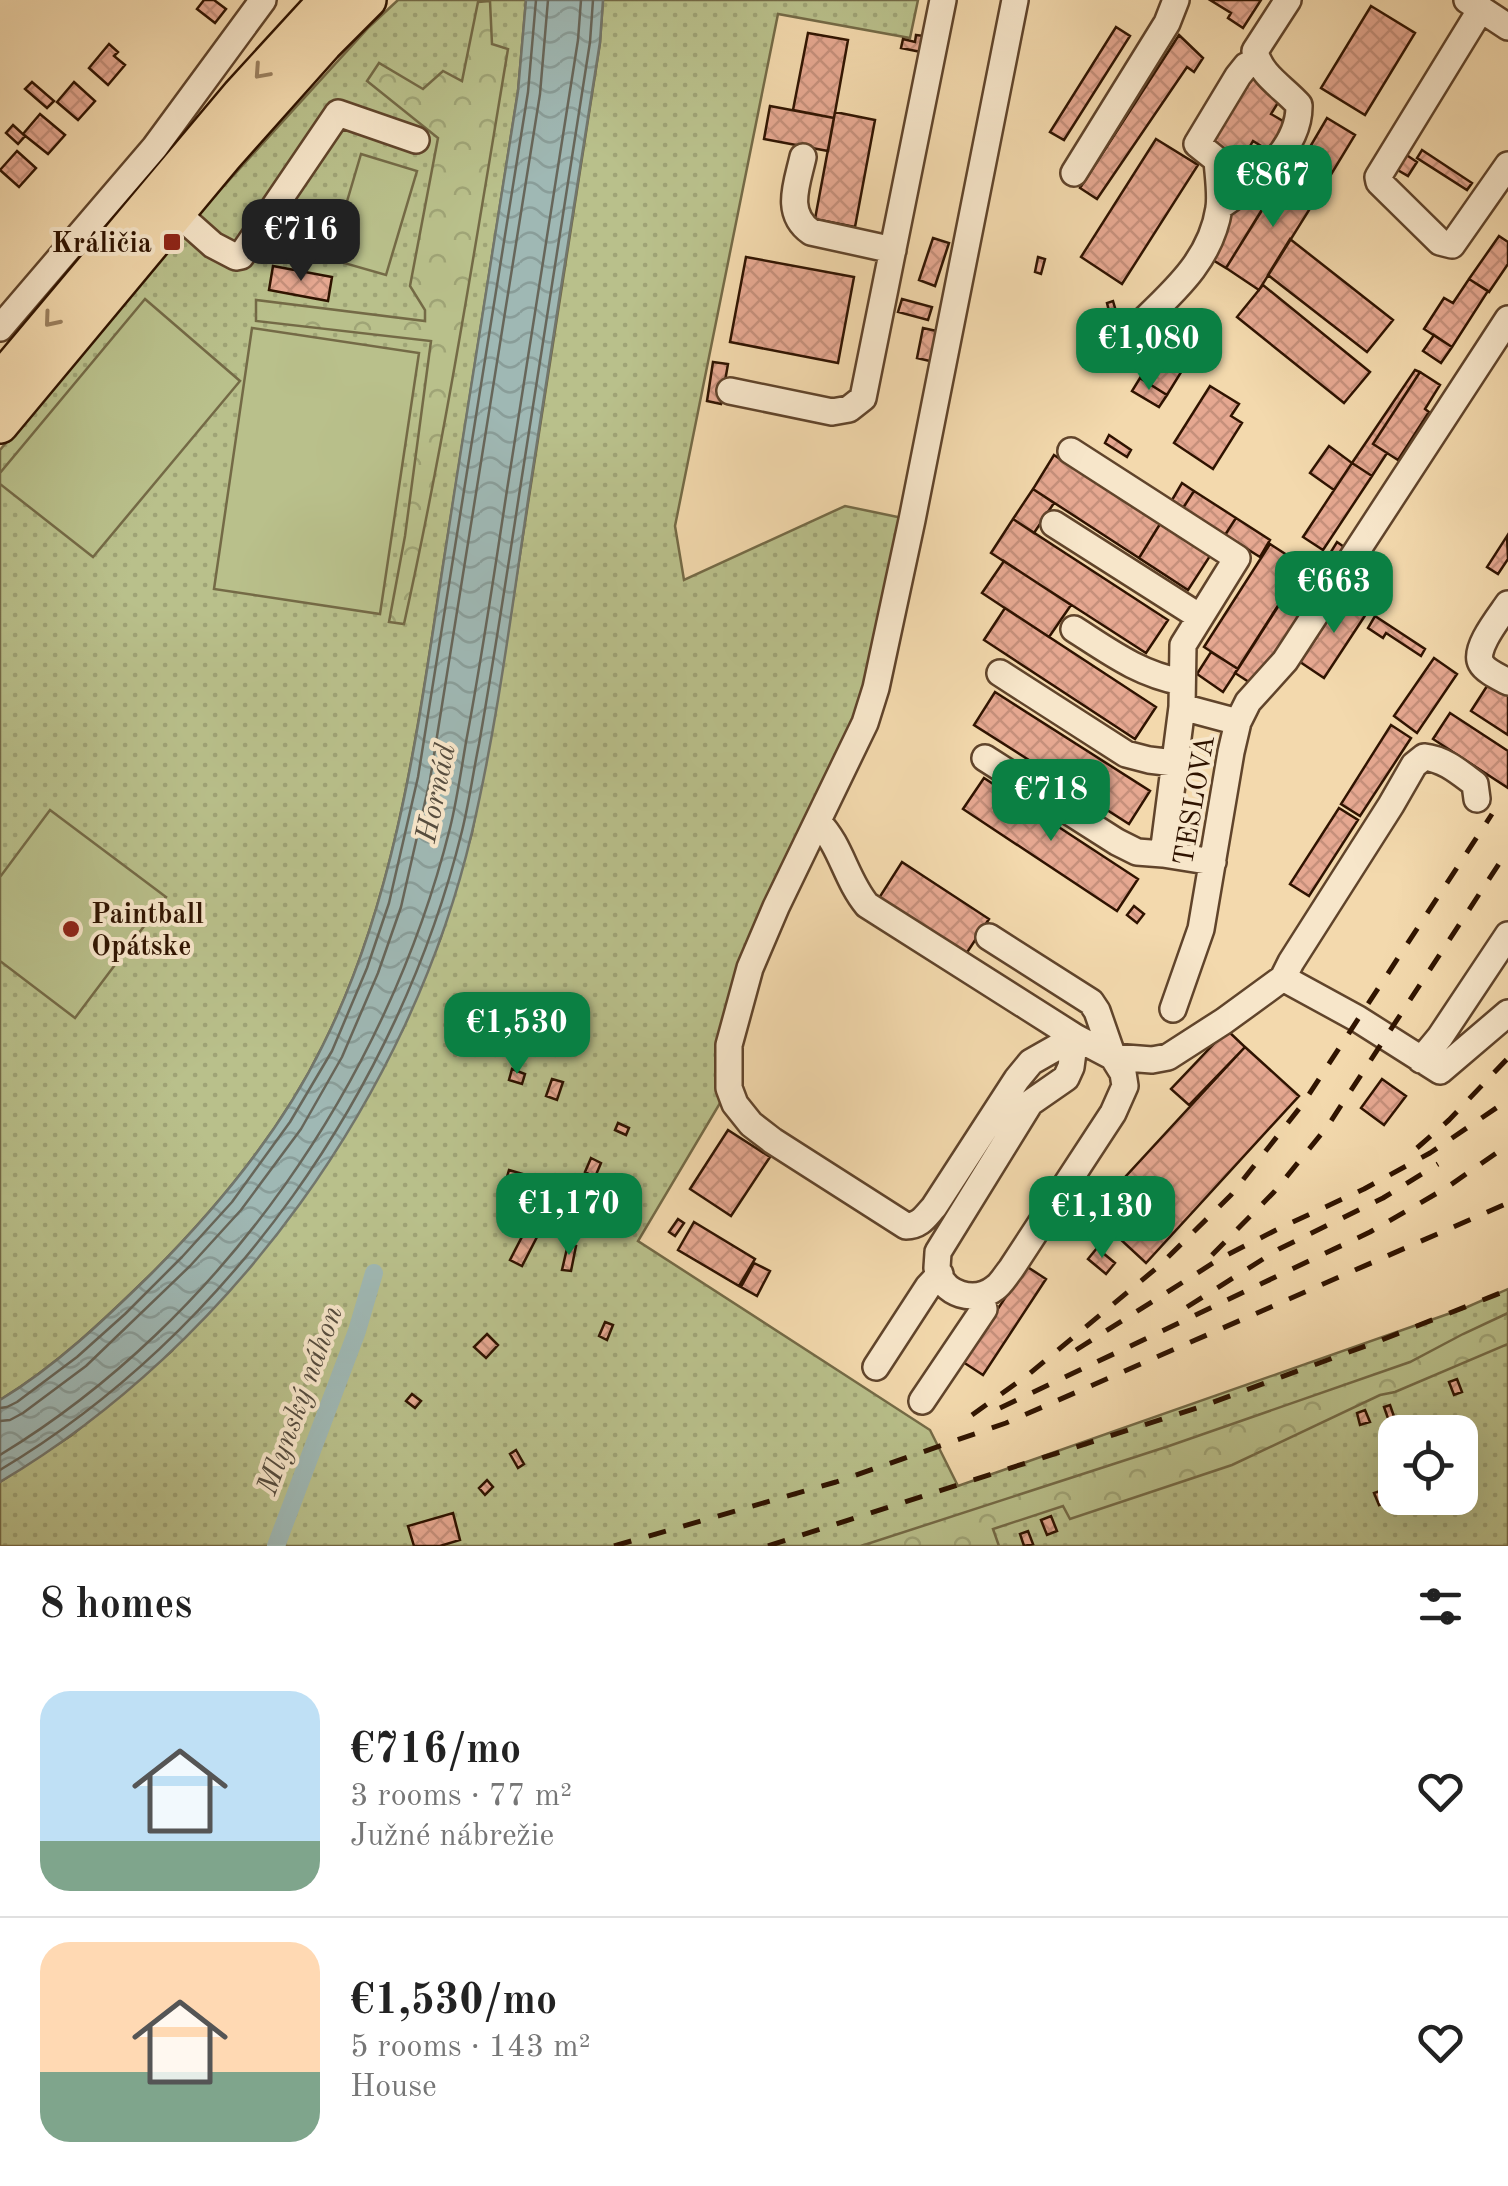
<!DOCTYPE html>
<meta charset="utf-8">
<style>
body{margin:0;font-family:"Old Standard TT",serif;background:#f6f6f6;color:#222;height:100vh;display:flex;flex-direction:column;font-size:38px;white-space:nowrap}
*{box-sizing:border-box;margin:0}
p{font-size:32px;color:#767676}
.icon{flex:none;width:55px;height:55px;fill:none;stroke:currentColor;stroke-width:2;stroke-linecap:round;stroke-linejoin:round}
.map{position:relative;height:1546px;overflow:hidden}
.sheet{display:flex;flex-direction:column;background:#fff;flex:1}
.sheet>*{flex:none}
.buttons{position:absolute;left:1378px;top:1415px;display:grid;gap:20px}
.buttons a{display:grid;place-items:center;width:100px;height:100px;border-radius:20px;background:#fff;box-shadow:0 10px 40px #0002;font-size:50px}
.price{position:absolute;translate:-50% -85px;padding:0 22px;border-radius:20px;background:#0b8043;color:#fff;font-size:32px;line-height:65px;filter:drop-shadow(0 2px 5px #0008)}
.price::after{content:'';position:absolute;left:50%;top:60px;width:30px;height:22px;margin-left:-15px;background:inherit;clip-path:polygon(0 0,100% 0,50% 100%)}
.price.active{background:#222;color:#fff}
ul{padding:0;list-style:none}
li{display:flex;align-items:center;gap:30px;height:250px;padding:0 40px}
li+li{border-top:2px solid #e0e0e0}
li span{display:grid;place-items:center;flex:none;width:280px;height:200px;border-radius:30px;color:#555}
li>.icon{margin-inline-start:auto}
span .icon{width:120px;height:120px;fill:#fffc;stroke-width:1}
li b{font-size:42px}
h2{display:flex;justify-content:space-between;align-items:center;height:120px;padding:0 40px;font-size:42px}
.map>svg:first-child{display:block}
</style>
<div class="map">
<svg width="1508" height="1546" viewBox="0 0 1508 1546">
<defs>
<pattern id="grass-dots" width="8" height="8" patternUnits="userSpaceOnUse" patternTransform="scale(2.5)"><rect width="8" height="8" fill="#b9c08b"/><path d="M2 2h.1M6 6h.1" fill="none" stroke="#9fa476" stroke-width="1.8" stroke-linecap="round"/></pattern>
<pattern id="forest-crowns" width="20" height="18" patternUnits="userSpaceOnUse" patternTransform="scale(2.5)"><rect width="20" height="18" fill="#b9c08b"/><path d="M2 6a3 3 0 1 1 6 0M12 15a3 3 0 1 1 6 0" fill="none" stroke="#9fa476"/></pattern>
<pattern id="water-waves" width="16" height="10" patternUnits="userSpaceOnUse" patternTransform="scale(2.5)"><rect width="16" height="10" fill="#9fb8b4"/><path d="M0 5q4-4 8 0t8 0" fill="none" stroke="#899d99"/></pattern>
<pattern id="building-cross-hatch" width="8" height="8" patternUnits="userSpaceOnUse" patternTransform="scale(2.5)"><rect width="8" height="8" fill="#e6a891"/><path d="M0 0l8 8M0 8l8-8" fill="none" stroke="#c6907b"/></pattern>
</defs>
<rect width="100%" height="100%" fill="#f3d9ad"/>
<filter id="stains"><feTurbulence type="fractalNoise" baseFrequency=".002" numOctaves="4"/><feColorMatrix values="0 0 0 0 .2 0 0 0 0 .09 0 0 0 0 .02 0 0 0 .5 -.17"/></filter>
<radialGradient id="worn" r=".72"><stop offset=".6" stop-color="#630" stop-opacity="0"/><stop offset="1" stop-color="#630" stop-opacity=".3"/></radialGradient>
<path fill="url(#grass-dots)" stroke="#746a46" stroke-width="2.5" fill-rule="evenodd" d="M398,0H526L518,91C494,243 470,395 446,547C419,715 400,891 323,1045C281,1131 218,1207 151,1274C104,1320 56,1366 0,1400V450L189,224L369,27Z
M603,0H918L910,38L778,14L675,526L684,580L845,506L912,520L876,688L776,907L729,1088L638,1241L930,1430L958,1486L1465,1308L1508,1289V1546H0V1482L72,1435L172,1351L402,1031L441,937L472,833L501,676L600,43ZM1395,1432H1460V1498H1395Z"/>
<path fill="url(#forest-crowns)" stroke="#746a46" stroke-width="2.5" d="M490,1L492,44L508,49C476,241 446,434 404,624L389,622L405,536L431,341L256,321V300L425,321V310L410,286L438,138L367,81L379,63L423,89L443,71L462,81L478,2Z
M1508,1313V1344L1395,1392L1380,1395L1232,1465L1070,1519L1063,1506L993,1529L999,1546H861L1169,1446L1410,1362L1463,1334Z"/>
<path fill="#b9c08b" stroke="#746a46" stroke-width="2.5" d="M361,154L417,171L386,275L330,259Z
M145,299L240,381L93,557L0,484V473Z
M252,328L419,353L380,614L214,589Z
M50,810L166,897L75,1018L0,961V877Z"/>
<path fill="url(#water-waves)" stroke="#72766c" stroke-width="2.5" d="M526,0H603L600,42C576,193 552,343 529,494C512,606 498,721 472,832C411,1094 232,1344 0,1482V1400C56,1366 104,1320 151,1274C218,1207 281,1131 323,1045C401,889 420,710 447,540C470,390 494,240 518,91Z"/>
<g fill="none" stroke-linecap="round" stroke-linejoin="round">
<path stroke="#67665a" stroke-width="2.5" d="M0,1408L7,1407L17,1402L77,1357L125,1314L182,1257L232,1202L290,1122L332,1051L367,968L389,903L418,777L528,92L536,0
M0,1421L10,1420L23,1413L86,1366L190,1266L241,1210L301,1129L342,1057L378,973L401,907L430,780L540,94L548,0
M0,1455C222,1320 387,1080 450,828C457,800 461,771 466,742C482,658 494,574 507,490C530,340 554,190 578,40L581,0
M0,1470C228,1334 399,1088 462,831C469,803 473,773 479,744C494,659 507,574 520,489C543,340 566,191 590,42L593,0"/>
<path stroke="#9fb8b4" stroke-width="18" d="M276,1546L357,1331L374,1273"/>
</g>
<path fill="url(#building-cross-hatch)" stroke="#2f1300" stroke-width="2.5" d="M204,0H214L226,9L215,23L197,9Z
M1210,0H1261L1243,28L1228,18L1231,13Z
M1371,6L1415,33L1365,115L1321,88Z
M1116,27L1130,36L1064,140L1050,132Z
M808,33L848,40L834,118L793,110Z
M916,35L924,36L921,52L901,48L903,39L915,42Z
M1179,35L1203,58L1194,72L1187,67L1097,199L1080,188Z
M109,44L118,52L114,56L125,65L108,85L89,68Z
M1247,70L1284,93L1271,114L1288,124L1271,152L1253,141L1241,162L1205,140Z
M32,82L54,101L47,108L25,89Z
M74,82L95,101L78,120L57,102Z
M770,106L834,118L828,151L764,139Z
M835,112L875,120L855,227L815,219Z
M40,114L65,135L48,154L23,134Z
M1327,118L1355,135L1321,191L1294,174Z
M13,125L25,136L18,144L6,133Z
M1156,139L1198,165L1122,284L1081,257Z
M1422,150L1472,183L1467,190L1417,158Z
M17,151L36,168L19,187L0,170Z
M1405,154L1417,162L1408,176L1396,169Z
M1287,170L1321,191L1259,290L1226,268Z
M1241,194L1263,208L1226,268L1203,254Z
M1499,236L1508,242V264L1489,292L1469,279Z
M933,238L949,243L935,286L919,280Z
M1290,239L1393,320L1367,352L1268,275Z
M746,257L854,277L838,363L730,342Z
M1038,257L1045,259L1041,274L1035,272Z
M273,266L332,277L328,301L269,290Z
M1469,279L1488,291L1452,347L1424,329L1444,298L1453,303Z
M1263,285L1370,372L1344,403L1237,317Z
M902,299L932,307L928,320L898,312Z
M1113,301L1120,325L1113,327L1107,303Z
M1177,318L1204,335L1167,395L1140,378Z
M923,328L941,332L934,362L917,358Z
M1118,334L1130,367L1123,370L1110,337Z
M1434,335L1452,347L1441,363L1423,351Z
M713,362L728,364L721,404L707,401Z
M1415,370L1420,372L1373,444L1387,453L1372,476L1352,463Z
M1420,372L1440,385L1425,409L1429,412L1398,460L1373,444Z
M1140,378L1167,395L1159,407L1132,391Z
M1210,386L1239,404L1231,416L1242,423L1213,469L1174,443Z
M1109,435L1131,450L1127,457L1105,443Z
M1329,446L1352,463L1334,490L1310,473Z
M1054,455L1160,524L1139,558L1033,489Z
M1352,463L1372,476L1323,550L1303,537Z
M1182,483L1194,491L1183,508L1172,500Z
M1033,489L1054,503L1034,533L1013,519Z
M1194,491L1236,518L1225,535L1183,508Z
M1236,518L1270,540L1260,557L1225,535Z
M1013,519L1168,620L1146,653L991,553Z
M1160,524L1210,556L1188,590L1139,558Z
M1507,536L1508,559L1498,574L1487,567Z
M1337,542L1347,549L1339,561L1329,555Z
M1270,544L1304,566L1238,669L1204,647Z
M1004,561L1071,605L1049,637L982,593Z
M1302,568L1328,585L1252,684L1235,673Z
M1344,595L1368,611L1324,678L1300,662Z
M1005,608L1156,707L1135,739L984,640Z
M1375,616L1425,649L1421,656L1386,633L1383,638L1368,628Z
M1211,652L1238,669L1223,692L1197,674Z
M1434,658L1457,674L1417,733L1394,716Z
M1489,683L1508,695V735L1471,711Z
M995,692L1150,791L1129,824L974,725Z
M1450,713L1508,751V788L1433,739Z
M1391,725L1411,738L1360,816L1341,804Z
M984,778L1138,879L1117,911L963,809Z
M1339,808L1358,820L1309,896L1290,884Z
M902,862L989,919L966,954L879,898Z
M1134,906L1144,914L1137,923L1127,915Z
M1227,1030L1245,1047L1189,1105L1171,1089Z
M1245,1047L1299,1096L1146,1263L1092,1213Z
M512,1069L525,1074L522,1084L509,1080Z
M552,1079L563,1082L557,1100L546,1096Z
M1382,1079L1406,1096L1384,1125L1361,1108Z
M618,1123L629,1128L626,1135L615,1130Z
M728,1130L770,1157L731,1216L690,1189Z
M591,1158L601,1163L595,1177L585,1172Z
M509,1170L523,1174L521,1181L507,1177Z
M678,1219L684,1223L675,1236L669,1232Z
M694,1222L755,1259L739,1286L678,1250Z
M527,1227L539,1233L522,1266L510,1260Z
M568,1244L576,1246L571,1271L562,1270Z
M1097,1248L1115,1263L1106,1274L1088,1259Z
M754,1263L770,1271L757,1296L741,1287Z
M1026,1266L1046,1279L983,1375L963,1362Z
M605,1322L613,1325L607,1340L599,1336Z
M487,1334L498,1345L486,1358L474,1347Z
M1457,1379L1462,1392L1454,1395L1449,1382Z
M412,1394L421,1401L415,1408L406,1401Z
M1390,1405L1397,1425L1391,1427L1384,1407Z
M1365,1410L1370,1422L1360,1425L1357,1413Z
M516,1450L524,1464L518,1468L510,1454Z
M487,1480L493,1487L485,1495L479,1488Z
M1383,1490L1388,1501L1379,1505L1374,1493Z
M453,1513L460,1540L440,1546H414L408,1526Z
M1051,1516L1057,1531L1047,1535L1041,1520Z
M1028,1531L1033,1544L1024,1546L1020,1534Z"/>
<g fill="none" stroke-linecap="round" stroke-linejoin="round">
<defs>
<path id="minor" d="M1015,0L912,520L876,688L865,723L776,907L750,968L729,1045V1088L735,1104L751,1124L773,1141L906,1226C920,1226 925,1217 934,1207L1017,1079L1031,1062L1075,1037L1113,1057L1152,1060L1168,1057L1224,1021L1283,978L1291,962L1391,805L1414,765L1424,757C1444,759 1459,772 1475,784L1477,799
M1467,0L1508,27
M1481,9L1378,177L1379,182L1440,242L1452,245L1508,165
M803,157C797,184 784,213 811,232L893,250
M1074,173L1167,23L1176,0
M1219,207C1253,184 1300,150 1299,105C1283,87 1260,75 1255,51L1288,0
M177,213L213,245L236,257L241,256L338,113L416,140
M0,328L155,147L263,0
M1136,328C1172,293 1211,261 1219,208C1221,193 1218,175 1217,160L1197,144L1238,76L1246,66L1257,61
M730,391L832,412L849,409L863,398L943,0
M1071,451L1237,558L1183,645L1182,707L1238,722
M1054,524L1200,617
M1508,604C1500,616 1473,649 1481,663C1485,671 1501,678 1508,682
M1074,629C1110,652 1139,674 1182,682
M1000,673L1126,754L1149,760L1174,763
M985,758L1117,842L1137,852L1163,854L1182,707
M818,822C841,845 846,880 867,905L1075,1037L1071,1067L1066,1078L1030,1103L938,1252C938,1254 937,1267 937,1268C942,1295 975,1304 995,1288C1001,1284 1006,1275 1011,1269L1113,1113L1125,1086L1123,1073L1113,1057L1097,1011L1091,1002L989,937
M1163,854L1213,862
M1283,978L1358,1019L1440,1071L1508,1013
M1173,1009L1201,929L1231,752L1238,722L1248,702L1285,661L1508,319
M1421,1060L1440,1037L1508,935
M876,1367L928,1287L940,1274
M922,1401L984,1309L981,1296"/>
<path id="highway" d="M0,381L240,95L327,0
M0,425L225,155L324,44L368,0"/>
</defs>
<use href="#minor" stroke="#60442b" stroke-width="30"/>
<use href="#highway" stroke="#2f1300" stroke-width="40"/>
<use href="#minor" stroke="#f7e6ca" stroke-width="25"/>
<use href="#highway" stroke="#f3d9ad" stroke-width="35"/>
<path stroke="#2f1300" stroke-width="5" stroke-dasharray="18 18" stroke-linecap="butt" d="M1417,1148L1449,1120L1508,1058
M1212,1255L1274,1192L1327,1127L1508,850
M1187,1307L1279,1249L1383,1198L1438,1164
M1076,1350L1221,1258L1280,1228L1364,1189L1430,1153L1508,1100
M1000,1408L1370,1232L1446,1188L1508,1145
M972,1415L1029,1374L1159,1266L1231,1195L1302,1105L1492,814
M614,1546L836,1482L1006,1423L1508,1203
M768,1546L1200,1407L1379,1341L1508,1290"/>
</g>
<defs><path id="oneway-chevron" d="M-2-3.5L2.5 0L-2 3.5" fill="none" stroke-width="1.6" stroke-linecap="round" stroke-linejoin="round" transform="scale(2.5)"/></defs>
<g stroke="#9b805f">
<use href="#oneway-chevron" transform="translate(261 72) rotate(132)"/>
<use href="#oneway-chevron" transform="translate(51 320) rotate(130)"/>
</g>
<g fill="#8f2418" stroke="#f7e6ca" stroke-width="4">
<rect x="162" y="232" width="20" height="20" rx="5"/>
<circle cx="71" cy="929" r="10"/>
</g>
<g text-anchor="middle" stroke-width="8" stroke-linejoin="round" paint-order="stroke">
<g font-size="28" font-weight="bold" fill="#2f1300" stroke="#f7e6ca" text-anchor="end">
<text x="152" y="252">Králičia</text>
<text x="91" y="923" text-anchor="start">Paintball<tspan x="91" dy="32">Opátske</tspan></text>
</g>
<g font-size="28" fill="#2f1300" stroke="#f7e6ca">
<text transform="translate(1193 800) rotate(-80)" y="10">TESLOVA</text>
</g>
<g font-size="30" font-style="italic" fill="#564d3f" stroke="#f7e6ca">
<text transform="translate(435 793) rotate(-78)" y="10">Hornád</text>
<text transform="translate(299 1400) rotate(-70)" y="10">Mlynský náhon</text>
</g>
</g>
<rect width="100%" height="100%" filter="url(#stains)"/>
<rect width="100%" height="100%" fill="url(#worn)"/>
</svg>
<div class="buttons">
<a><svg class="icon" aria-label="locate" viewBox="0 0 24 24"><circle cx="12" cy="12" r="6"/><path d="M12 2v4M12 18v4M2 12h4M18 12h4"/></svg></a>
</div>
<b class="price" style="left:1273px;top:230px">€867</b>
<b class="price active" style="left:301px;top:284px">€716</b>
<b class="price" style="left:1149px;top:393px">€1,080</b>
<b class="price" style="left:1334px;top:636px">€663</b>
<b class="price" style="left:1051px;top:844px">€718</b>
<b class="price" style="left:517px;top:1077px">€1,530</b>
<b class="price" style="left:569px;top:1258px">€1,170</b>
<b class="price" style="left:1102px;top:1261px">€1,130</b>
</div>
<section class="sheet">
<h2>8 homes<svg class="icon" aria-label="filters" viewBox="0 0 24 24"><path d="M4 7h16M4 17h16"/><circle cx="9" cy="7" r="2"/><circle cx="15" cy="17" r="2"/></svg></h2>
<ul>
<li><span style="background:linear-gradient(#bfe0f5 75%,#7fa58c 0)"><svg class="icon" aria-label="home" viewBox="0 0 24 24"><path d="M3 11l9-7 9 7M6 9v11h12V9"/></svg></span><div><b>€716/mo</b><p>3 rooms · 77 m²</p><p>Južné nábrežie</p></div><svg class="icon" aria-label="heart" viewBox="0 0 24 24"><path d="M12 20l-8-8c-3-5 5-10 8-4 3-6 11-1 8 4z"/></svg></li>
<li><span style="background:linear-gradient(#ffd9b3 65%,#7fa58c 0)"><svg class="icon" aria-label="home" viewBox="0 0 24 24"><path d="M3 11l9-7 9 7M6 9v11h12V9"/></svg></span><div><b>€1,530/mo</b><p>5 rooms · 143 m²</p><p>House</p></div><svg class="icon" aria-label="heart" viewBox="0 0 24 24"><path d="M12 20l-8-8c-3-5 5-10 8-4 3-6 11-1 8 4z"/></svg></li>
</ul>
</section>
